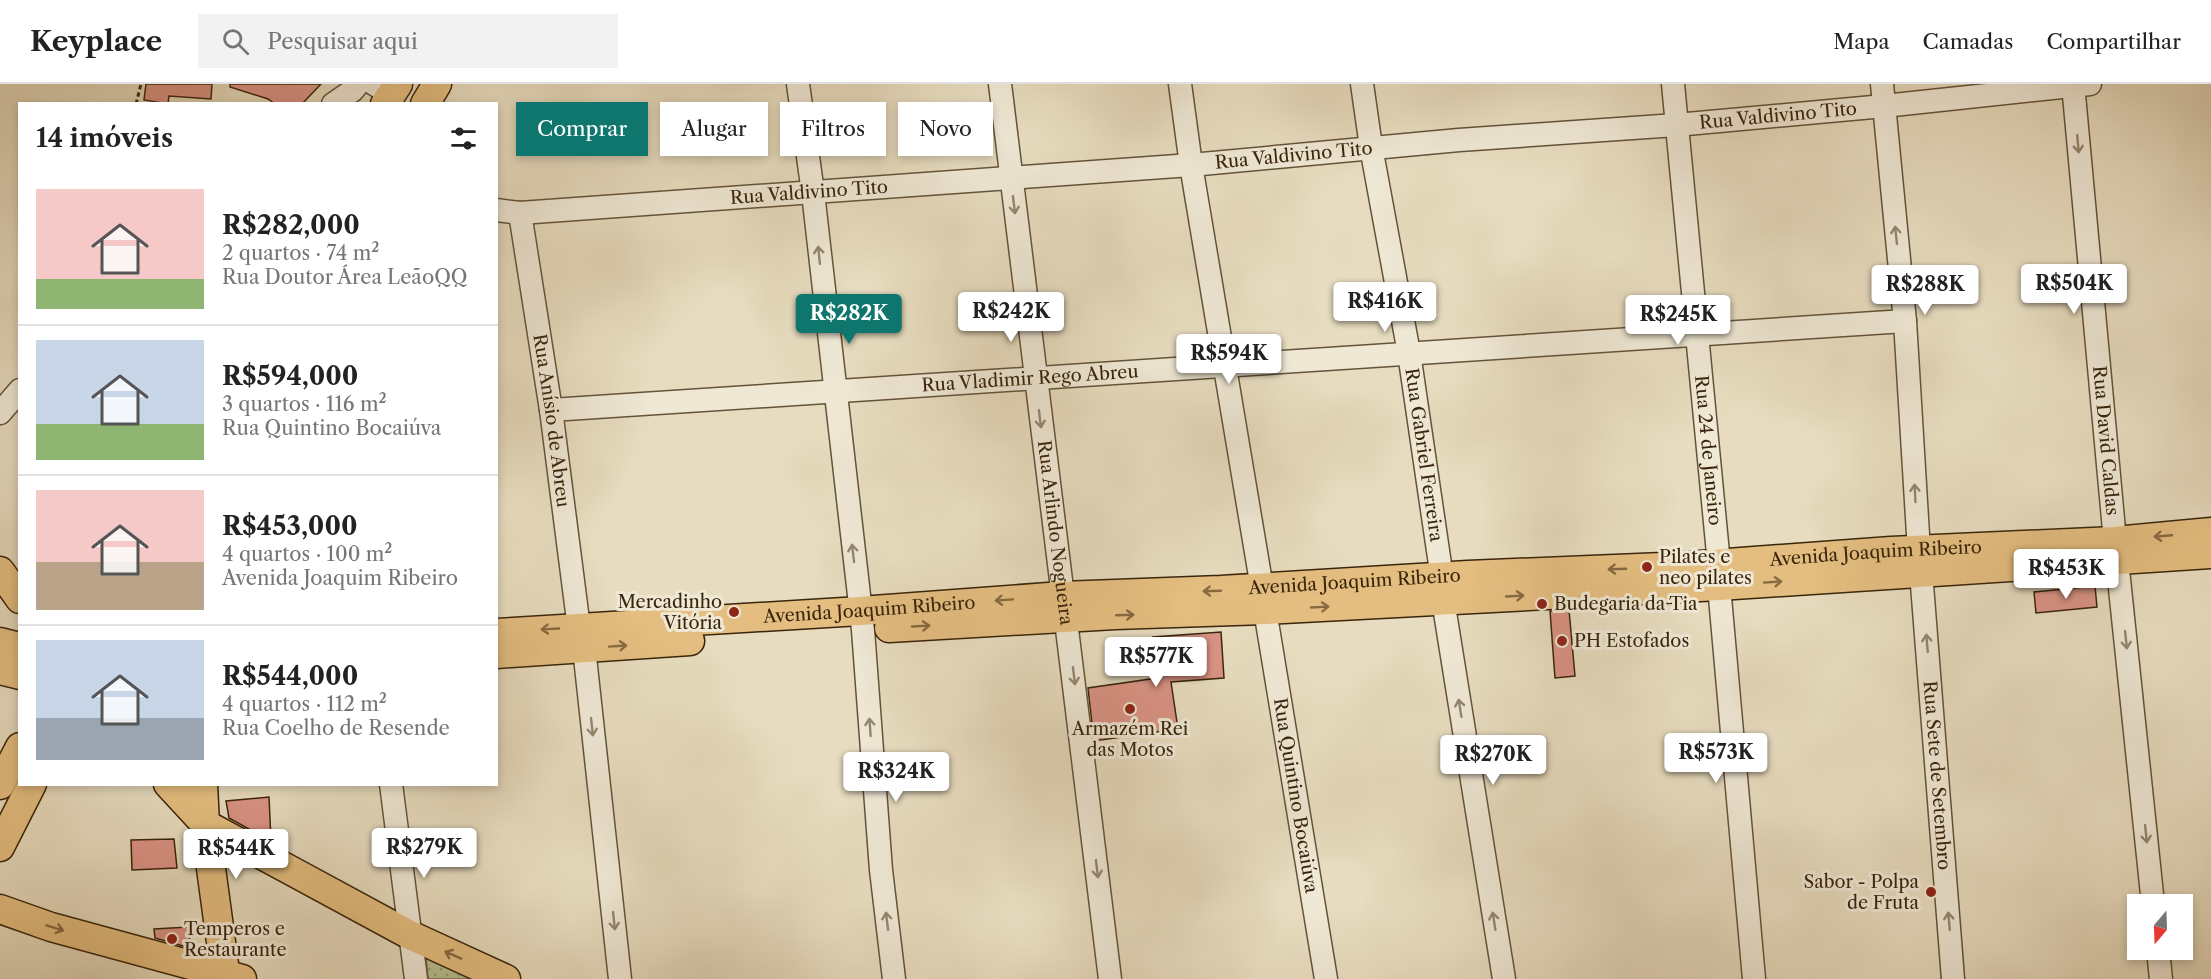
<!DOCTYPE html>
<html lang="pt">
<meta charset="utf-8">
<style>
body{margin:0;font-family:"Libre Caslon Text",serif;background:#f2f2f2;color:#222;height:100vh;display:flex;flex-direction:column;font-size:22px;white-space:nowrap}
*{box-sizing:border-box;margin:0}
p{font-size:20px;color:#767676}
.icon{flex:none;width:33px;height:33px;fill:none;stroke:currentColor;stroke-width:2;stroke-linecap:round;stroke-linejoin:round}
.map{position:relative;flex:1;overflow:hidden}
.sheet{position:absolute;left:18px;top:18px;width:480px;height:684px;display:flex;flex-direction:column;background:#fff;border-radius:0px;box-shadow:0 3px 9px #0003}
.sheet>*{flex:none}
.hud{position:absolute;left:516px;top:18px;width:570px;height:54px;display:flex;gap:12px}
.needle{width:39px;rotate:199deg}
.controls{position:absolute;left:2127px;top:810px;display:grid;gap:12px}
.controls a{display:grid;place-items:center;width:66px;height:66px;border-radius:0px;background:#fff;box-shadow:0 3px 9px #0003;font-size:30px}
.price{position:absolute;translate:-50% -51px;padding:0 14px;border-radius:6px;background:#fff;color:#222;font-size:20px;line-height:39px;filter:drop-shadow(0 2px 3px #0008)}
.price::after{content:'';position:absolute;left:50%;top:36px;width:18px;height:14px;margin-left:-9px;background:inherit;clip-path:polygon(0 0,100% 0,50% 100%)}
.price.current{background:#0f766e;color:#fff}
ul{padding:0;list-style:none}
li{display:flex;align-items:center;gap:18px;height:150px;padding:0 18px}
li+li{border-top:2px solid #e0e0e0}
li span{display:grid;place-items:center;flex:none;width:168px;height:120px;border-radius:0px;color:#555}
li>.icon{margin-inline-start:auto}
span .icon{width:72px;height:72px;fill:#fffc;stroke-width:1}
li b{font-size:26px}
h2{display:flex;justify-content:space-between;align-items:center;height:72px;padding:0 18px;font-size:26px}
.tag{padding:0 21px;border-radius:0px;background:#fff;box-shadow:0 3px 9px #0003;font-size:21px;line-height:54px}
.tag.current{background:#0f766e;color:#fff}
header{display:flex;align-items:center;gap:36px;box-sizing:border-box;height:84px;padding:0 30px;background:#fff;border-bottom:2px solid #e0e0e0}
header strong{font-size:28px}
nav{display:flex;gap:33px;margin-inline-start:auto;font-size:21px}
.search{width:420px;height:54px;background:#f2f2f2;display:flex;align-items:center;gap:15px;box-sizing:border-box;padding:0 21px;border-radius:0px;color:#767676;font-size:22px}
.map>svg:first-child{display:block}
</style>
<header>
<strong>Keyplace</strong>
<div class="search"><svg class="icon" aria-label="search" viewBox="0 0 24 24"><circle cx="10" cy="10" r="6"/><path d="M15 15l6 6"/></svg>Pesquisar aqui</div>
<nav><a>Mapa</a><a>Camadas</a><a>Compartilhar</a></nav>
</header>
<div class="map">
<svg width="2211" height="895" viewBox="0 0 2211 895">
<defs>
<pattern id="park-dots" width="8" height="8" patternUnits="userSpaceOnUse" patternTransform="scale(1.5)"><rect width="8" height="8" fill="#b6c092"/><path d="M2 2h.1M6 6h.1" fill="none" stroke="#959c75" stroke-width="1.8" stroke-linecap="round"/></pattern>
</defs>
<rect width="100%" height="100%" fill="#e7dcbf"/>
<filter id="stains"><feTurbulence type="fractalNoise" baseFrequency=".00333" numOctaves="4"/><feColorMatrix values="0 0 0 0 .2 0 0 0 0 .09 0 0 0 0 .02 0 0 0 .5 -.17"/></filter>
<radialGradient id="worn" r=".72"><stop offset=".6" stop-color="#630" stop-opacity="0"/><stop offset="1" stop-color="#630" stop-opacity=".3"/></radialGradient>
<path fill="url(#park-dots)" stroke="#78724e" stroke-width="1.5" d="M425,861L496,895H428Z"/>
<path fill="#da9384" stroke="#39250b" stroke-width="1.5" d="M146,0H212L211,15L169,12L168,20L144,16Z
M230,0H321L302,20H275L268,15L230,3Z
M2095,502L2097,523L2036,529L2034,508Z
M1569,526L1575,592L1555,594L1550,527Z
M1221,548L1224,594L1171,598L1178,645L1094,657L1088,604L1157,594L1153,553Z
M269,713L271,757L229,734L226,717Z
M174,755L177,784L132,786L131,756Z
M189,843L190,864L155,854L154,845Z"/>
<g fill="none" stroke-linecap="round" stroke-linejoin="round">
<defs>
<g id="minor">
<path d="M374,0L391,10"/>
<path d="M798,0L813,109L863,546L881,786L894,895"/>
<path id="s1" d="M1000,0L1110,895"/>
<path d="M1180,0L1191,81L1262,504"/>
<path id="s2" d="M1362,0L1371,63L1409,269L1442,494"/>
<path id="s3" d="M1673,0L1719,480"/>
<path d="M1882,0L1905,237L1919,467"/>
<path id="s4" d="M2073,0L2115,457L2153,820"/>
<path d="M333,20L352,7L358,0"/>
<path id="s5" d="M496,126L520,129L1191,81L1459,56L1676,41L1884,22L2090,0"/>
<path id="s6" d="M520,129L551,326L579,544"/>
<path id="s7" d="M551,326L1905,237"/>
<path d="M0,329L20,306"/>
<path id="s8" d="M1921,488L1953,895"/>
<path d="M1719,502L1754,895"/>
<path d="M1443,516L1504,895"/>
<path id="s9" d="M1265,526L1326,895"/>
<path d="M584,564L620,895"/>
<path d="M391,700L416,895"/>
<path d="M2158,866L2161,895"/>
</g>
<g id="major">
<path d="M385,20L398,0"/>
<path d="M425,20L437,0"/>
<path d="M0,487L20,515"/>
<path d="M889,544L1115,531L1265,526L1719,502L2211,470"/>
<path id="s10" d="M496,549L860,527L1062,512L1221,506L1468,491L1687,482L1891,467L2115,457L2211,448"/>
<path d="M0,558L20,563"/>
<path d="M496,570L690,557"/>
<path d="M0,586L20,591"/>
<path d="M168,700L205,740L410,851L506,895"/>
<path d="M203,700L205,740L226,895"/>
<path d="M0,701L20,663"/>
<path d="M0,763L32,700"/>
<path d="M0,825L51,843L242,895"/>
</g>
</defs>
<use href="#minor" stroke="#645338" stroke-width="25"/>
<use href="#major" stroke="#39250b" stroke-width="31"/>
<path stroke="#39250b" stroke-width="3" stroke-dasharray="4.5 3" stroke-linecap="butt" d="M136,20L141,0"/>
<use href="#minor" stroke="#efe8d5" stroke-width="22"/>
<use href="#major" stroke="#e4be80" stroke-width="28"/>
</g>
<defs><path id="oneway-shaft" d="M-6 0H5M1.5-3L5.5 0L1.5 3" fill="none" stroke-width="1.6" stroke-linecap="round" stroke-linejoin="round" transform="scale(1.5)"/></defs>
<g stroke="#948670">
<use href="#oneway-shaft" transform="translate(2078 60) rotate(85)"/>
<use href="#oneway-shaft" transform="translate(1014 121) rotate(83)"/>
<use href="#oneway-shaft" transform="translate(1896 151) rotate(-96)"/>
<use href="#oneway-shaft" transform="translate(819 171) rotate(-96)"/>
<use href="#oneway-shaft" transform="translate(1040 335) rotate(83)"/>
<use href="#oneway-shaft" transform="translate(1915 409) rotate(-93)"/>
<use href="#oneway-shaft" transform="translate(853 469) rotate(-97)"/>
<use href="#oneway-shaft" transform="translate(2126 556) rotate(84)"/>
<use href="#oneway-shaft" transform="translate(1927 559) rotate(-95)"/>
<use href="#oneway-shaft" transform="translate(1074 592) rotate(83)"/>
<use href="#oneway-shaft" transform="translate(1460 624) rotate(-99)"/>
<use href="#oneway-shaft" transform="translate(592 643) rotate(84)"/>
<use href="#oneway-shaft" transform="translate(870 643) rotate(-94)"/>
<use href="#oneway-shaft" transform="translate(2146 750) rotate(84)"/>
<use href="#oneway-shaft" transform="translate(1097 785) rotate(83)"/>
<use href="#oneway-shaft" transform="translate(614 837) rotate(84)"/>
<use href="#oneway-shaft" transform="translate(887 837) rotate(-97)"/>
<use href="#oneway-shaft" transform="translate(1494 837) rotate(-99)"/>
<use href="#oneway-shaft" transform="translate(1949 837) rotate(-95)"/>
</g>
<g stroke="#866a40">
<use href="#oneway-shaft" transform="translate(2163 452) rotate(175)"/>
<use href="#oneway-shaft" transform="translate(1617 485) rotate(178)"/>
<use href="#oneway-shaft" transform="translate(1773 498) rotate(-4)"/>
<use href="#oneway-shaft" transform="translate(1212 507) rotate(178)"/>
<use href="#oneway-shaft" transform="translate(1515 512) rotate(-3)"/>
<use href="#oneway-shaft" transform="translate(1004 516) rotate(176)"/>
<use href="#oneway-shaft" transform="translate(1320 523) rotate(-3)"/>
<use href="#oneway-shaft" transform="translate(1125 531) rotate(-2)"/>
<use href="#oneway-shaft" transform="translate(921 542) rotate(-3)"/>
<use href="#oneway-shaft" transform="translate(550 545) rotate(177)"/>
<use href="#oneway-shaft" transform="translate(618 562) rotate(-4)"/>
<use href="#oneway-shaft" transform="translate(55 844) rotate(17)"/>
<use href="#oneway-shaft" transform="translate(453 871) rotate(-156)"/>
</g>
<g fill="#8f2418" stroke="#efe8d5" stroke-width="2">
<circle cx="1647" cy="483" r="6"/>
<circle cx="1542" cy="520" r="6"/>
<circle cx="734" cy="528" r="6"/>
<circle cx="1562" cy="557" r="6"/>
<circle cx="1130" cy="625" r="6"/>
<circle cx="1931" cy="808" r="6"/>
<circle cx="172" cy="855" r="6"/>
</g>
<g text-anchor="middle" stroke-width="6" stroke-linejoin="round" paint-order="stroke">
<g font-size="18" fill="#39250b" stroke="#efe8d5">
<text dy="6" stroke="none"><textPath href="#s5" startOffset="1286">Rua Valdivino Tito</textPath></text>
<text dy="6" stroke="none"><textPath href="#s5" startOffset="800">Rua Valdivino Tito</textPath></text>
<text dy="6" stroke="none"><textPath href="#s5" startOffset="314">Rua Valdivino Tito</textPath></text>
<text dy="6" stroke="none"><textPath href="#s7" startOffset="480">Rua Vladimir Rego Abreu</textPath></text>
<text dy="6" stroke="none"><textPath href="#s6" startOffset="210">Rua Anísio de Abreu</textPath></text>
<text dy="6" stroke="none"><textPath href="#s4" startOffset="358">Rua David Caldas</textPath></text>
<text dy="6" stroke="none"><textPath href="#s3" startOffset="368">Rua 24 de Janeiro</textPath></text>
<text dy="6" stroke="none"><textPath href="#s2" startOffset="376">Rua Gabriel Ferreira</textPath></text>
<text dy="6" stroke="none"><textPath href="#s1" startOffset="452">Rua Arlindo Nogueira</textPath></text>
<text dy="6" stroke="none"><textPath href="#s10" startOffset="1382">Avenida Joaquim Ribeiro</textPath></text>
<text dy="6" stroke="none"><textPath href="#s10" startOffset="860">Avenida Joaquim Ribeiro</textPath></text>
<text dy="6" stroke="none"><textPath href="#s10" startOffset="374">Avenida Joaquim Ribeiro</textPath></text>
<text dy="6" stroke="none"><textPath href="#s8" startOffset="204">Rua Sete de Setembro</textPath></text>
<text dy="6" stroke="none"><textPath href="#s9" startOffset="188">Rua Quintino Bocaiúva</textPath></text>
</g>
<g font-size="18" fill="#39250b" stroke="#efe8d5" text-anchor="start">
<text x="1659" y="479">Pilates e<tspan x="1659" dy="21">neo pilates</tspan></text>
<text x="722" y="524" text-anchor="end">Mercadinho<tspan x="722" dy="21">Vitória</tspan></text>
<text x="1554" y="526">Budegaria da Tia</text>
<text x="1574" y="563">PH Estofados</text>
<text x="1130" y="651" text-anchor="middle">Armazém Rei<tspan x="1130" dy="21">das Motos</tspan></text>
<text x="1919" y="804" text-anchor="end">Sabor - Polpa<tspan x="1919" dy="21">de Fruta</tspan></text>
<text x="184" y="851">Temperos e<tspan x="184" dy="21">Restaurante</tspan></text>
</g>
</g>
<rect width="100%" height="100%" filter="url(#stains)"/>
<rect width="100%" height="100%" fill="url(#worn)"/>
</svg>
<div class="controls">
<a><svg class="needle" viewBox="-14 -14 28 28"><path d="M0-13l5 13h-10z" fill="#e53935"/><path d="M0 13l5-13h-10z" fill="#767676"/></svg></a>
</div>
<b class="price" style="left:2074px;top:231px">R$504K</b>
<b class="price" style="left:1925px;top:232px">R$288K</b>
<b class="price" style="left:1385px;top:249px">R$416K</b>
<b class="price" style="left:1011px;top:259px">R$242K</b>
<b class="price current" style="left:849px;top:261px">R$282K</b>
<b class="price" style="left:1678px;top:262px">R$245K</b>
<b class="price" style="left:1229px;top:301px">R$594K</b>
<b class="price" style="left:2066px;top:516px">R$453K</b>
<b class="price" style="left:1156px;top:604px">R$577K</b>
<b class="price" style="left:1716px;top:700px">R$573K</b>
<b class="price" style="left:1493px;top:702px">R$270K</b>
<b class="price" style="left:896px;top:719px">R$324K</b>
<b class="price" style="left:424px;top:795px">R$279K</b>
<b class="price" style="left:236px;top:796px">R$544K</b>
<div class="hud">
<a class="tag current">Comprar</a>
<a class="tag">Alugar</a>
<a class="tag">Filtros</a>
<a class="tag">Novo</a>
</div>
<section class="sheet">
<h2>14 imóveis<svg class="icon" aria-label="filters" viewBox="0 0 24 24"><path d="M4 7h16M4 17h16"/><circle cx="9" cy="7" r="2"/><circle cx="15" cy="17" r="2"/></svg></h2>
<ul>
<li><span style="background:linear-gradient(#f6c9c9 75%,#8fb573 0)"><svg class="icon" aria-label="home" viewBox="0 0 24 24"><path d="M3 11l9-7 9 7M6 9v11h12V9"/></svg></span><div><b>R$282,000</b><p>2 quartos · 74 m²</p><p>Rua Doutor Área LeãoQQ</p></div></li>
<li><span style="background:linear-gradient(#c9d6e8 70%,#8fb573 0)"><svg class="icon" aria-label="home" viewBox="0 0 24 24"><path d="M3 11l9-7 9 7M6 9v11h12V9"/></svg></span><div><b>R$594,000</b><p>3 quartos · 116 m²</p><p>Rua Quintino Bocaiúva</p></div></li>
<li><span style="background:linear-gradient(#f6c9c9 60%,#b9a48a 0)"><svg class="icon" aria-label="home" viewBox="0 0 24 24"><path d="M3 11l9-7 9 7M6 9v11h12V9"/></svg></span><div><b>R$453,000</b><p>4 quartos · 100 m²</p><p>Avenida Joaquim Ribeiro</p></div></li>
<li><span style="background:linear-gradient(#c9d6e8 65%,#9aa5b1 0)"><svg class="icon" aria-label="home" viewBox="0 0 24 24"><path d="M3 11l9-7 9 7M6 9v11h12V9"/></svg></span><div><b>R$544,000</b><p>4 quartos · 112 m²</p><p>Rua Coelho de Resende</p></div></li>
</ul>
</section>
</div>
